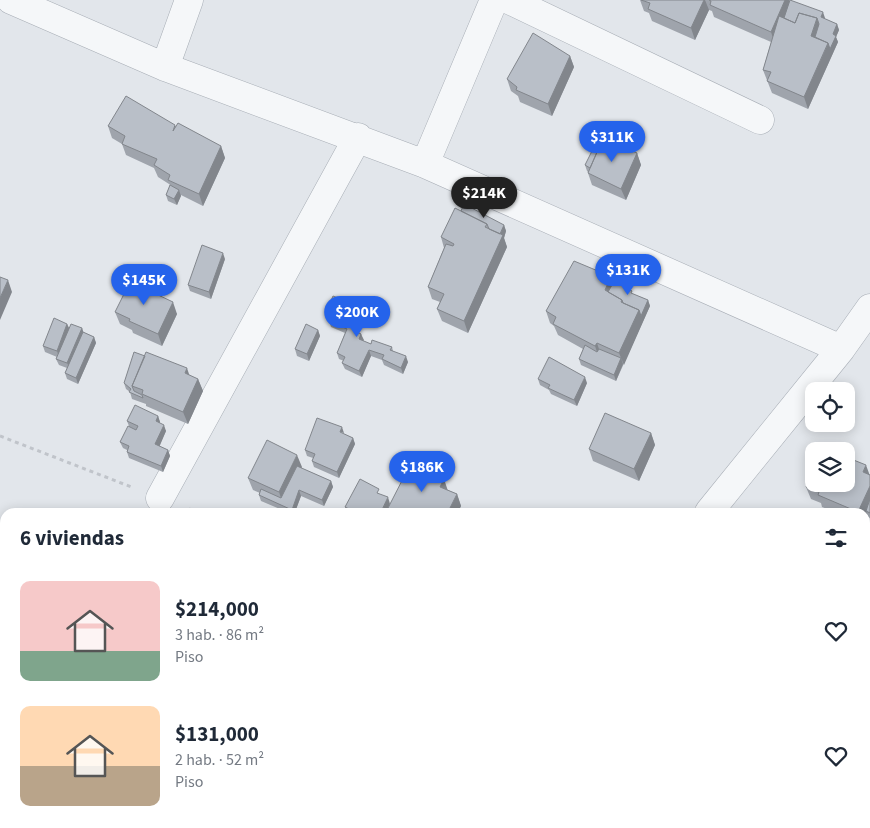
<!DOCTYPE html>
<html lang="es">
<meta charset="utf-8">
<style>
body{margin:0;font-family:"Source Sans 3",sans-serif;background:#f6f6f7;color:#1f2937;height:100vh;display:flex;flex-direction:column;font-size:19px;white-space:nowrap}
*{box-sizing:border-box;margin:0}
p{font-size:16px;color:#747a83}
.icon{flex:none;width:28px;height:28px;fill:none;stroke:currentColor;stroke-width:2;stroke-linecap:round;stroke-linejoin:round}
.map{position:relative;flex:1;overflow:hidden}
.drawer{position:absolute;left:0px;top:508px;width:870px;height:321px;display:flex;flex-direction:column;background:#fff;border-radius:15px 15px 0 0;box-shadow:0 2px 12px #0003}
.drawer>*{flex:none}
.fabs{position:absolute;left:805px;top:382px;display:grid;gap:10px}
.fabs a{display:grid;place-items:center;width:50px;height:50px;border-radius:10px;background:#fff;box-shadow:0 2px 12px #0003;font-size:25px}
.price{position:absolute;translate:-50% -42px;padding:0 11px;border-radius:18px;background:#2563eb;color:#fff;font-size:16px;line-height:32px;filter:drop-shadow(0 1px 2px #0008)}
.price::after{content:'';position:absolute;left:50%;top:30px;width:15px;height:11px;margin-left:-8px;background:inherit;clip-path:polygon(0 0,100% 0,50% 100%)}
.price.active{background:#222;color:#fff}
ul{padding:0;list-style:none}
li{display:flex;align-items:center;gap:15px;height:125px;padding:0 20px}
li span{display:grid;place-items:center;flex:none;width:140px;height:100px;border-radius:10px;color:#555}
li>.icon{margin-inline-start:auto}
span .icon{width:60px;height:60px;fill:#fffc;stroke-width:1}
li b{font-size:21px}
h2{display:flex;justify-content:space-between;align-items:center;height:60px;padding:0 20px;font-size:21px}
.map>svg:first-child{display:block}
</style>
<div class="map">
<svg width="870" height="828" viewBox="0 0 870 828">
<defs>
<pattern id="forest-crowns" width="20" height="18" patternUnits="userSpaceOnUse" patternTransform="scale(1.25)"><rect width="20" height="18" fill="#c9d5c3"/><path d="M2 6a3 3 0 1 1 6 0M12 15a3 3 0 1 1 6 0" fill="none" stroke="#adb7a9"/></pattern>
</defs>
<rect width="100%" height="100%" fill="#e2e6eb"/>
<path fill="url(#forest-crowns)" d="M0,575H5V824H822L837,828H0Z"/>
<g fill="none" stroke-linecap="round" stroke-linejoin="round">
<defs>
<path id="minor" d="M11,0L165,67L425,164L841,349
M509,0L760,120
M165,67L189,0
M425,164L494,0
M160,498L358,137
M709,512L841,349L870,308"/>
</defs>
<use href="#minor" stroke="#a7adb5" stroke-width="29"/>
<path stroke="#c0c4ca" stroke-width="3" stroke-dasharray="4 4" stroke-linecap="butt" d="M0,436L134,488
M189,509L197,512
M865,780L870,782"/>
<use href="#minor" stroke="#f5f7f9" stroke-width="28"/>
</g>
<path fill="#9fa4ac" d="M640,0H789L825,18V19L837,24L839,30L836,37L838,42L808,109L772,93L763,70L771,42L714,17L712,11L709,10L695,40L652,21L649,13L644,11Z
M570,56L574,67L552,116L520,102L518,96L511,91L507,79Z
M108,126H176L221,146L225,158L203,206L181,195L177,205L168,201L166,195L170,185L169,184L158,177L154,168L126,155L122,144L112,138Z
M602,141L637,153L641,165L626,200L592,185L588,173V172L587,171L585,165Z
M461,211L504,225L506,231L504,238L507,247L468,333L442,321L437,309L440,302L432,299L428,287L444,248L441,237Z
M225,259L211,299L190,291L188,285Z
M599,274L633,294L648,300L650,306L616,381L581,365L579,359L583,349L558,335L554,326L550,323L546,311Z
M158,289L161,297L177,314L162,346L133,333L132,330L120,324L115,312Z
M351,308L363,319L357,332L361,334L363,341L371,344L392,347L393,351L408,362L403,374L384,365L382,360L371,356L362,377L345,369L342,363L344,361L339,359L337,353L345,333L331,327L329,320L328,319L326,313Z
M67,324L69,328H82L83,332L94,337L96,343L78,384L67,379L65,373L67,368L59,365L56,359L57,357L45,352L43,346Z
M318,330L320,336L309,361L297,356L295,349Z
M189,375L198,379L203,391L188,424L146,406V404L132,399L130,392L126,389L124,383Z
M538,379L587,383L577,406L551,394L549,390L540,385Z
M158,416L160,422V423L166,431L159,446L168,450L170,456L163,472L129,458L127,452V450L123,448L120,442L129,426L127,421Z
M651,433L655,445L639,481L593,461L589,449Z
M344,434L353,438L355,444L339,478L314,467L312,461L313,458L307,456L305,450Z
M302,467L301,468L331,481L333,487L324,506L301,496L295,512H287L261,501L259,495L260,493L253,490L248,478Z
M869,474L870,475V518L868,517L867,515L865,519V512H835L822,507L821,503L811,499L806,487Z
M448,490L457,494L461,506L458,512H390L388,508Z
M345,507L386,512H347Z
M870,665V743L865,741V673Z"/>
<path fill="#82868c" d="M704,0H705L709,10L695,40L691,28Z
M785,0H789L792,7L775,44L771,32Z
M823,12L825,18L824,23L821,17Z
M817,18L821,30L817,43L811,36Z
M837,24L839,30L836,37L838,42L808,109L804,97Z
M570,56L574,67L552,116L548,104Z
M221,146L225,158L203,206L199,194Z
M637,153L641,165L626,200L621,189Z
M179,190L181,196L177,205L174,199Z
M504,225L506,231L504,238L507,247L468,333L464,321Z
M223,253L225,259L211,299L209,292Z
M610,279L614,291L611,298L605,290Z
M8,280L12,292L0,320V298Z
M158,289L163,300L156,294Z
M648,300L650,306L624,365L619,353L639,310Z
M173,302L177,314L162,346L158,334Z
M361,313L363,319L355,336L353,330Z
M67,324L70,330L59,357L57,351Z
M82,328L84,334L70,369L67,363Z
M318,330L320,336L309,361L307,354Z
M361,334L364,340L361,345L359,339Z
M94,337L96,343L78,384L76,378Z
M597,343L601,355L599,358L595,346Z
M369,350L371,356L362,377L359,371Z
M406,356L408,362L403,374L401,368Z
M621,358L623,364L616,381L614,375Z
M187,368L191,380L185,373Z
M585,377L587,383L577,406L574,400Z
M198,379L203,391L188,424L183,412Z
M158,416L160,422L158,428L156,421Z
M164,425L166,431L158,450L155,444Z
M342,427L344,433L340,432Z
M651,433L655,445L639,481L634,469Z
M353,438L355,444L339,478L337,472Z
M168,450L170,456L163,472L161,466Z
M297,455L302,467L283,504L279,492Z
M866,465L870,476L863,472Z
M444,479L448,491L440,487Z
M331,481L333,487L324,506L322,500Z
M870,486V508L866,511L867,515L865,519V512H858Z
M299,490L301,496L295,512H293L292,510Z
M457,494L461,506L458,512H448Z
M388,497L390,504L386,512H381Z
M870,634V656L865,667V646Z"/>
<path fill="#b9bfc8" stroke="#82868c" d="M641,0H704L691,28L648,9L650,3Z
M709,0H785L771,32L710,5L711,1Z
M790,0L823,12L821,17L837,24L833,34L836,36L830,49L828,43L815,37L819,24L817,18L799,13L795,23L784,18Z
M799,13L817,18L811,36L828,43L804,97L767,81L771,72L763,70L779,16L795,23Z
M533,33L570,56L548,104L516,90L517,87L507,79Z
M126,96L175,125L173,131L178,123L221,146L199,194L168,180L170,175L154,165L157,159L122,144L125,136L108,126Z
M603,138L637,153L621,189L588,173Z
M598,139L602,141L590,168L585,165Z
M170,185L179,190L174,199L166,195Z
M464,204L504,225L500,234L489,229L487,224L461,211Z
M455,208L487,224L485,227L503,235L464,321L437,309L444,294L428,287L446,244L453,246L454,244L441,237Z
M202,245L223,253L209,292L188,285Z
M574,261L598,271L597,273L610,279L605,290L622,300L621,302L639,310L619,353L597,343L595,346L553,324L556,317L546,311Z
M133,276L158,289L156,294L173,302L158,334L129,321L130,319L115,312Z
M606,276L632,291L631,293L648,300L641,316L639,310L623,303L622,300L608,292L612,285L610,279L605,277Z
M0,277L8,280L0,298Z
M333,296L348,302L347,307L361,313L353,330L361,334L359,339L371,344L372,340L392,347L390,350L406,356L401,368L382,359L384,355L369,350L359,371L342,363L345,357L337,353L347,329L329,321L331,315L326,313Z
M54,318L67,324L57,351L43,346Z
M71,324L82,328L67,363L56,359Z
M306,324L318,330L307,354L295,349Z
M83,332L94,337L76,378L65,373Z
M585,345L597,352L599,349L621,358L614,375L579,359Z
M134,352L145,356L132,386L134,391L142,395L143,398L129,392L131,389L124,383Z
M146,352L187,368L185,373L198,379L183,412L142,394L143,390L132,386Z
M549,357L585,377L574,400L548,388L550,385L538,379Z
M135,405L158,416L156,421L164,425L155,444L168,450L161,466L127,452L129,446L120,442L128,426L136,430L138,426L127,421Z
M605,413L651,433L634,469L589,449Z
M317,418L342,427L340,432L353,438L337,472L312,461L315,454L305,450Z
M267,440L297,455L279,492L248,478Z
M822,448L830,451H820Z
M846,457L866,465L863,472L870,475V486L858,512L818,495L819,492L806,487L814,468V484H846Z
M411,463L444,479L440,487L457,494L448,512H398L388,508Z
M297,466L331,481L322,500L299,490L292,510L259,495L261,489L281,498Z
M360,479L379,489L377,493L388,497L381,512H355L345,507Z
M870,499V513L866,511Z
M865,626L870,628V634L865,646Z
M869,664L870,665V733L865,731V673Z"/>
</svg>
<div class="fabs">
<a><svg class="icon" aria-label="locate" viewBox="0 0 24 24"><circle cx="12" cy="12" r="6"/><path d="M12 2v4M12 18v4M2 12h4M18 12h4"/></svg></a>
<a><svg class="icon" aria-label="layers" viewBox="0 0 24 24"><path d="M12 4l9 5-9 5-9-5zM3 14l9 5 9-5"/></svg></a>
</div>
<b class="price" style="left:612px;top:163px">$311K</b>
<b class="price active" style="left:484px;top:219px">$214K</b>
<b class="price" style="left:628px;top:296px">$131K</b>
<b class="price" style="left:144px;top:306px">$145K</b>
<b class="price" style="left:357px;top:338px">$200K</b>
<b class="price" style="left:422px;top:493px">$186K</b>
<section class="drawer">
<h2>6 viviendas<svg class="icon" aria-label="filters" viewBox="0 0 24 24"><path d="M4 7h16M4 17h16"/><circle cx="9" cy="7" r="2"/><circle cx="15" cy="17" r="2"/></svg></h2>
<ul>
<li><span style="background:linear-gradient(#f6c9c9 70%,#7fa58c 0)"><svg class="icon" aria-label="home" viewBox="0 0 24 24"><path d="M3 11l9-7 9 7M6 9v11h12V9"/></svg></span><div><b>$214,000</b><p>3 hab. · 86 m²</p><p>Piso</p></div><svg class="icon" aria-label="heart" viewBox="0 0 24 24"><path d="M12 20l-8-8c-3-5 5-10 8-4 3-6 11-1 8 4z"/></svg></li>
<li><span style="background:linear-gradient(#ffd9b3 60%,#b9a48a 0)"><svg class="icon" aria-label="home" viewBox="0 0 24 24"><path d="M3 11l9-7 9 7M6 9v11h12V9"/></svg></span><div><b>$131,000</b><p>2 hab. · 52 m²</p><p>Piso</p></div><svg class="icon" aria-label="heart" viewBox="0 0 24 24"><path d="M12 20l-8-8c-3-5 5-10 8-4 3-6 11-1 8 4z"/></svg></li>
</ul>
</section>
</div>
